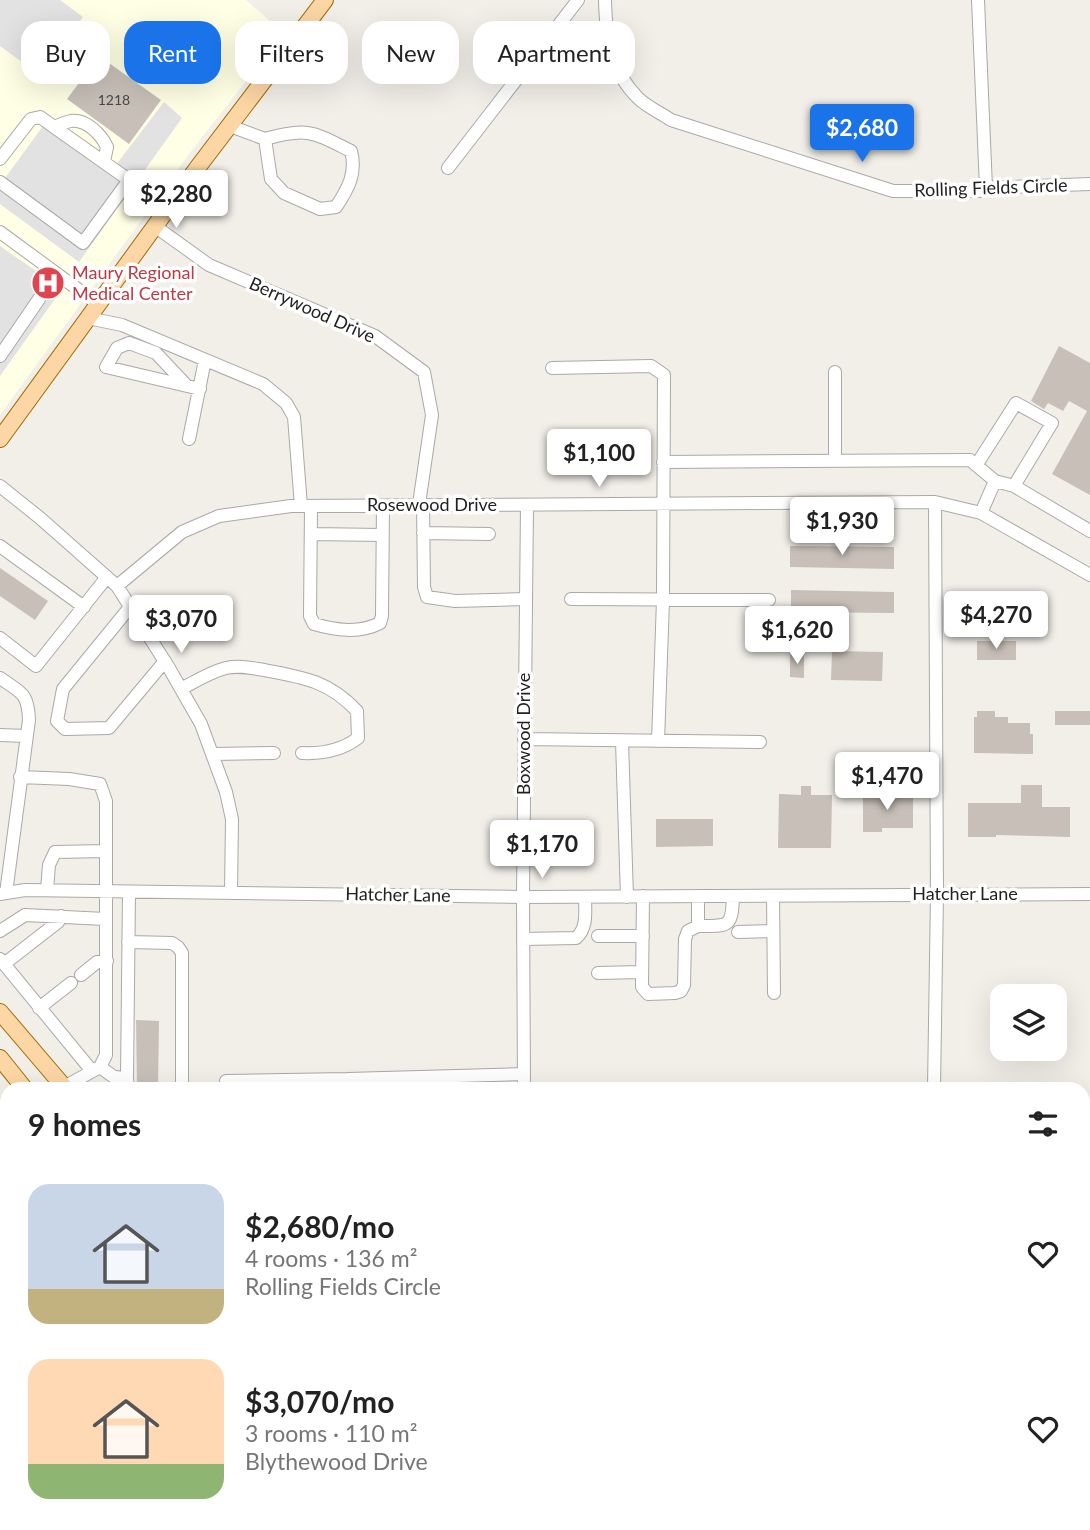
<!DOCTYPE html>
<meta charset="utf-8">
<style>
body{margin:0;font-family:Lato,sans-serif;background:#f2f2f2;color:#222;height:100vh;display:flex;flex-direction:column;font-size:26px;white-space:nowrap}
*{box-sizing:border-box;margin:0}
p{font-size:23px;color:#767676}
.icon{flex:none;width:38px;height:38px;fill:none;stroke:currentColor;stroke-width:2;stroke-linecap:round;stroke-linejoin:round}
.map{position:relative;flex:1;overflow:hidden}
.panel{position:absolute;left:0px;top:1082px;width:1090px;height:450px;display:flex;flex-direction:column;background:#fff;border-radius:21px 21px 0 0;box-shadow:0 7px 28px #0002}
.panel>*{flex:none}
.top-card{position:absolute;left:21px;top:21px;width:700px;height:63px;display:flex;gap:14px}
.buttons{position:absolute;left:990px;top:984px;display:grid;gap:14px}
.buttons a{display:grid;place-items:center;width:77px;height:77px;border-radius:14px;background:#fff;box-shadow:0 7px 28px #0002;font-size:35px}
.price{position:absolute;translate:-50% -60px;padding:0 16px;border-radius:7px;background:#fff;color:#222;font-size:23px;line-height:46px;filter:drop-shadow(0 2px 4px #0008)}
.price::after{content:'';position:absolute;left:50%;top:42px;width:21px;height:16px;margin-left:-10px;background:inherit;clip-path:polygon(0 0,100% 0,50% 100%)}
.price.current{background:#1a73e8;color:#fff}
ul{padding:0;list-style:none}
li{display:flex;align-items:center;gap:21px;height:175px;padding:0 28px}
li span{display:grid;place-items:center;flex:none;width:196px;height:140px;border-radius:21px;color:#555}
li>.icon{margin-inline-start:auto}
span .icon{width:84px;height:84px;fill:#fffc;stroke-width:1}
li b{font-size:30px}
h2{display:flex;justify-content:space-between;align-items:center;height:84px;padding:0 28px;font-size:30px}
.pill{padding:0 24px;border-radius:21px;background:#fff;box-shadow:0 7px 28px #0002;font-size:24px;line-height:63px}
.pill.current{background:#1a73e8;color:#fff}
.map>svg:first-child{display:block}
</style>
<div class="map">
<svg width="1090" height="1530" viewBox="0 0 1090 1530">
<rect width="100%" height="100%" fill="#f2efe9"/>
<path fill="#ffffe5" d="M0,0H246L284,33L192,150L0,415Z"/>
<path fill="#e2e2e2" d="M0,0H60L83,17L41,76L0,46Z
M164,102L182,118L79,262L0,204V185L43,126L109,174Z
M0,246L62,289L0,376Z"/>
<path fill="#c7bfb8" d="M99,56L161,100L129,144L67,99Z
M1059,346L1090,363V495L1052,474L1087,411L1069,401L1063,411L1048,403L1044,409L1031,401Z
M790,546L894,547V569L790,567Z
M0,568L48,601L35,620L0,596Z
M791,590L894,592V613L791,612Z
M977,641H1016V660H977Z
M832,651L883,652L882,681L831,680Z
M790,655H804V678L790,677Z
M977,711H995V717H1008V723H1030V734H1033V754L974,753V717H977Z
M1055,711H1090V725H1055Z
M1021,785H1042V807H1070V837L996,835V837H968V803H1021Z
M801,786H811V795H832L831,848H778L779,794L801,795Z
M863,795H913V828H882V832H863Z
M656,819H713V846L656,847Z
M136,1020L159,1021L158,1088H137Z"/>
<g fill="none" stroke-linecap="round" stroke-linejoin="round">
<defs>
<path id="minor" d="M605,0C606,38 610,70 638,98C647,107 661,113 671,120L893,191H979L986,188L1090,184
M978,0L986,188
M230,126L265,139L271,179L284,193L320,209L336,207C348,189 357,173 351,151C313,132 308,127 265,139
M54,127C59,125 66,122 71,121C86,119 101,134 107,147L104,162
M0,159L31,119L40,117L129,180L83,243L0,182
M448,168L578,0
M156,227L209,265L375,336L424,372L432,415L419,504
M0,232L98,304
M88,318L122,325L263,384L286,403L294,417L301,506
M0,356L39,299
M552,368L651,366L664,375L663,600L658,741
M187,386L156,353L129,343L117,348L106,367L200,389
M189,439L205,360
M835,461V372
M663,462L970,460L995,481L1014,486L1090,531
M977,464L1016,403L1052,423L1014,486
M0,486L40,518L117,586L169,668L201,724L226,792L232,819L231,892
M423,504L424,587L427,597L455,601L525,599
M311,506L310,616L314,624C335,630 359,634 380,623L382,616L383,505
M981,513L995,481
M423,533L489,534
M311,534L382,535
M0,546L84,607
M117,586L182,532L219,516L291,506L935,502L981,513L1090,575
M571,599L769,600
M130,607L63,689L57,721L65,729L109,728L165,661
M0,638L36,666L107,577
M0,678C21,693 28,692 29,720L6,893
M181,689C196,681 210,672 226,668C239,665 251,668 264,670C303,677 329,681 357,711L358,738C342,750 322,754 302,753
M0,735L26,736
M524,739L760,742
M622,741L627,897
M214,754L274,753
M20,777L69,779L100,784L106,801V1055L100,1067L64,1087
M47,890L49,865L55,852L106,851
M0,894L25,890L523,897L1090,894
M643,896L642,987L648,994L675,993L681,991L684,985L685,939L688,931L698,926V896
M773,896L774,993
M698,926C729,926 732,928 733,896
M0,931L25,915L105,919
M738,932L773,931
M598,936H643
M523,939L576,938C588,928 585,911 585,897
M128,942L172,943L178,947L182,953V1088
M0,959L92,1071
M4,964L58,922L61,916
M598,973L642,972
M81,975L97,962L107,961
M39,1008L71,983
M100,1067L114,1077L127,1078L128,1088
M127,1078L129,892
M348,1079L524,1074
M226,1088V1081L348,1079L347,1088
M524,1088L523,897L527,506
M934,1088L937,895L935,502
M1083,1383L1090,1384
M1083,1519L1090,1483
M128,1524V1530
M173,1524V1530
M346,1524L354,1530
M594,1524L615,1530
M724,1530L726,1524
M858,1530L860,1524"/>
<path id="major" d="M0,439L198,167L325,0
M0,1012L65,1088
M0,1058L24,1088
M460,1524L468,1530
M519,1524L527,1530"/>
</defs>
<use href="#minor" stroke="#a9a9a9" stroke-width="14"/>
<use href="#major" stroke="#a06b00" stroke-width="18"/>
<use href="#minor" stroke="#fff" stroke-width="12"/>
<use href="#major" stroke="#fcd6a4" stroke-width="16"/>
</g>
<defs>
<symbol id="hospital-disc" viewBox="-11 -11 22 22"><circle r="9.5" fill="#e0444e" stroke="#fff"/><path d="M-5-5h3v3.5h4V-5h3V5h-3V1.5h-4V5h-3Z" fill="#fff"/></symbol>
</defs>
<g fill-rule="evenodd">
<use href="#hospital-disc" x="29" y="264" width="38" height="38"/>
</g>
<g text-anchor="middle" stroke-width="7" stroke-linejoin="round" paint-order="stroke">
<g font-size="14" fill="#4b4948">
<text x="114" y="105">1218</text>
</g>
<g font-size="18" fill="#222" stroke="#fff">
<text transform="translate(991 188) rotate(-2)" y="6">Rolling Fields Circle</text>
<text transform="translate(312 310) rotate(24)" y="6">Berrywood Drive</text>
<text x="432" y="511">Rosewood Drive</text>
<text transform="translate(524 734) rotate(-90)" y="6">Boxwood Drive</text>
<text x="965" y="900">Hatcher Lane</text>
<text transform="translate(398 895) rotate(1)" y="6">Hatcher Lane</text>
</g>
<g font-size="18" fill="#be3a42" stroke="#fff" text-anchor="start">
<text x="72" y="279">Maury Regional<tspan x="72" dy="21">Medical Center</tspan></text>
</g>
</g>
</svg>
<div class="buttons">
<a><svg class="icon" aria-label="layers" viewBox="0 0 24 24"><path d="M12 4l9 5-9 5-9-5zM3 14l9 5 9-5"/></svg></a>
</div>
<b class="price current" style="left:862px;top:164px">$2,680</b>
<b class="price" style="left:176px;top:230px">$2,280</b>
<b class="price" style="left:599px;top:489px">$1,100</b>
<b class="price" style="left:842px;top:557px">$1,930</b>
<b class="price" style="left:996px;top:651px">$4,270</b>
<b class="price" style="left:181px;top:655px">$3,070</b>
<b class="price" style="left:797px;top:666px">$1,620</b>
<b class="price" style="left:887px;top:812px">$1,470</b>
<b class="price" style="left:542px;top:880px">$1,170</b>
<div class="top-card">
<a class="pill">Buy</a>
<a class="pill current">Rent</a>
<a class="pill">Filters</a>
<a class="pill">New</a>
<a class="pill">Apartment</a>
</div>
<section class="panel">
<h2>9 homes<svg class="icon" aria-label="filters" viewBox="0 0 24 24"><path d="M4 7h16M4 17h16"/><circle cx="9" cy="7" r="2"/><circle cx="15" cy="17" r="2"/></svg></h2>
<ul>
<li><span style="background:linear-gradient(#c9d6e8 75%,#c2b280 0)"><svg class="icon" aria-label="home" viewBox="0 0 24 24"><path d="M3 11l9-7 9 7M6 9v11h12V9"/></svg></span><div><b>$2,680/mo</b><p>4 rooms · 136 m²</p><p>Rolling Fields Circle</p></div><svg class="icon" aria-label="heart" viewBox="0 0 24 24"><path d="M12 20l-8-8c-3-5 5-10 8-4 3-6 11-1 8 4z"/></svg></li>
<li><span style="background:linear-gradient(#ffd9b3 75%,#8fb573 0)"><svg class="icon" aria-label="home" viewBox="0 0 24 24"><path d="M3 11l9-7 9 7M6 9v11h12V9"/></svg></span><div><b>$3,070/mo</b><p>3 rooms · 110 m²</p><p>Blythewood Drive</p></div><svg class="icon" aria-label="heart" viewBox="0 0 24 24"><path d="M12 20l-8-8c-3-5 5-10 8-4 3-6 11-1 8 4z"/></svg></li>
</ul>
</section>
</div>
